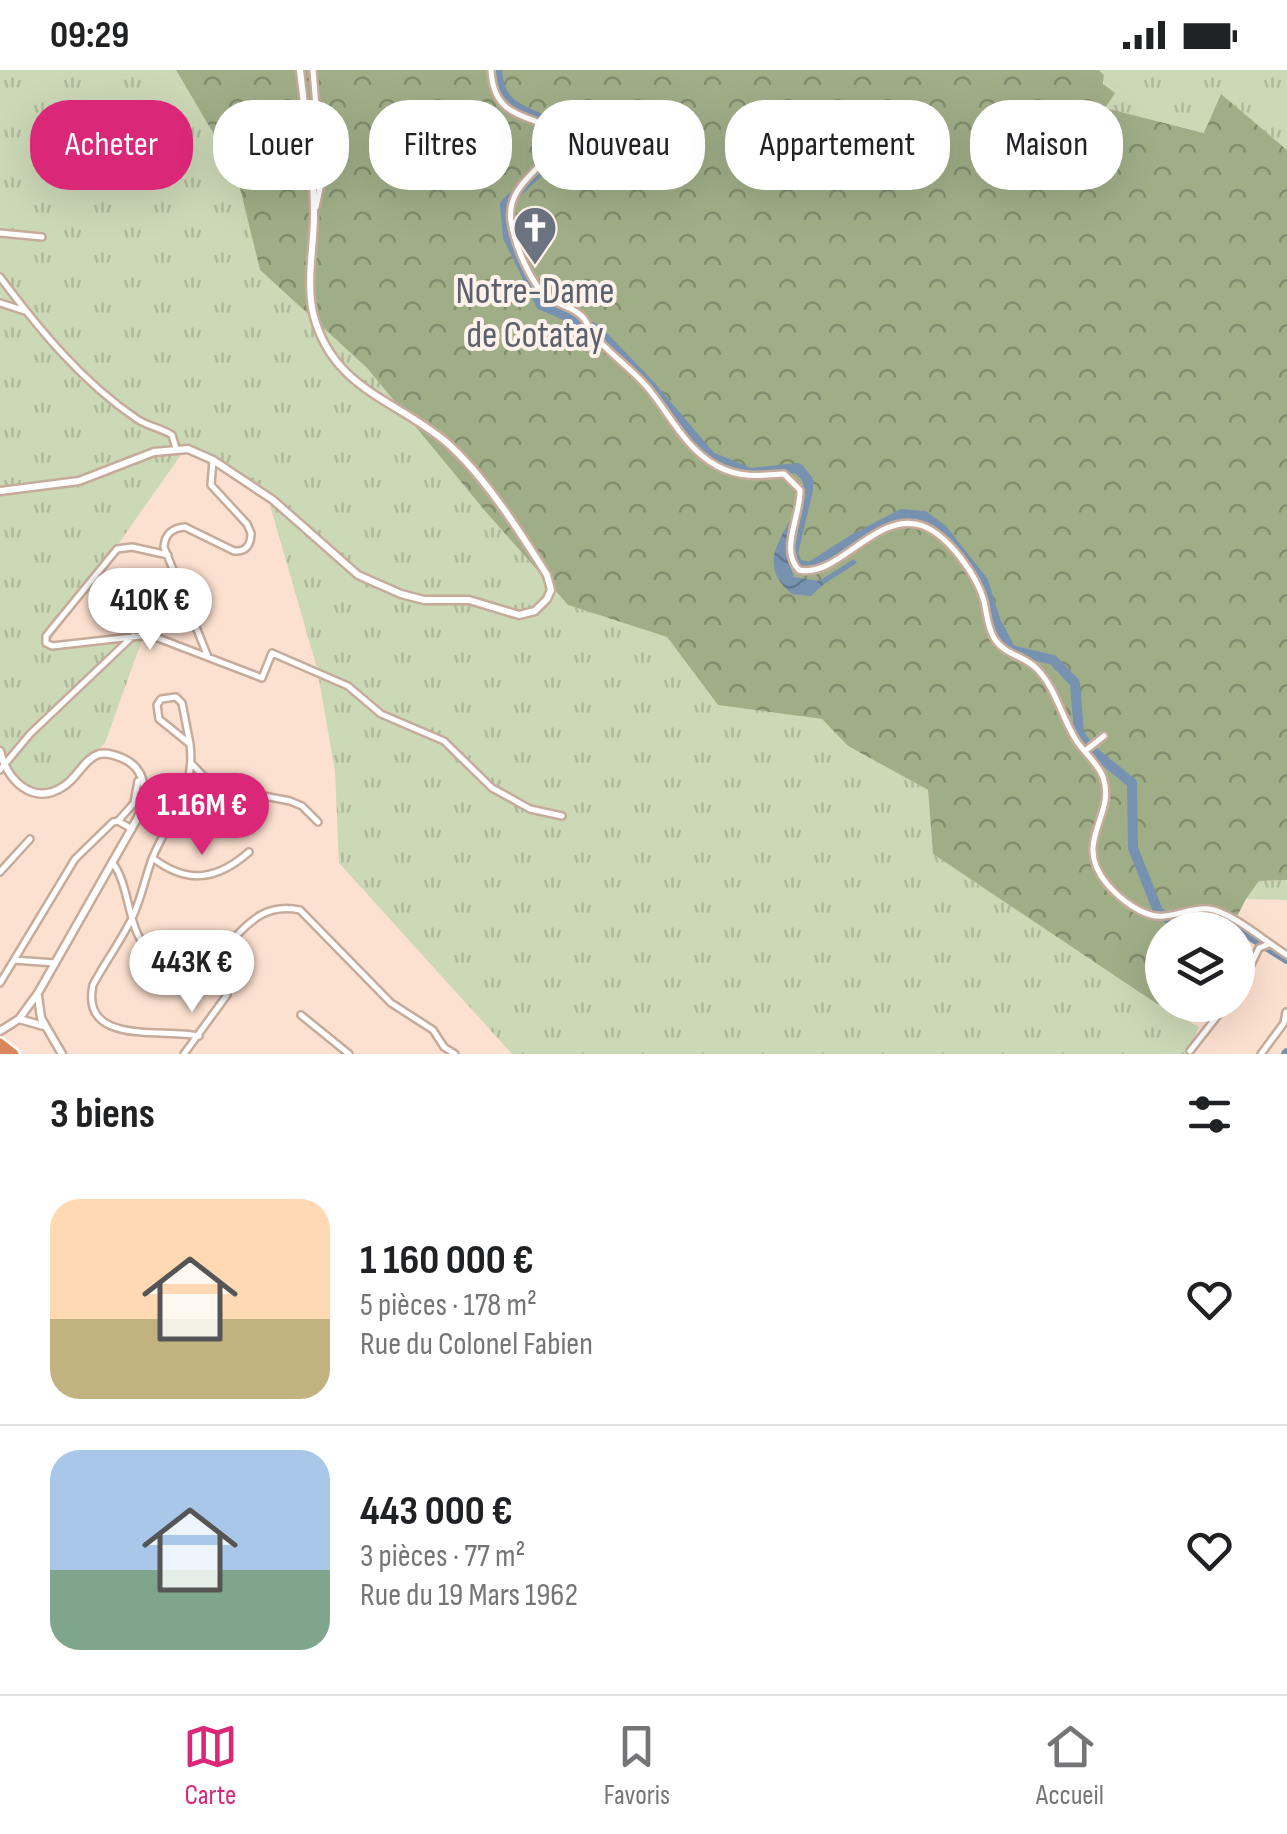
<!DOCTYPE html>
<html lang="fr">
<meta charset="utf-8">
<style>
body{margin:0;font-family:"Sofia Sans Condensed",sans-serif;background:#f2f2f2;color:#202124;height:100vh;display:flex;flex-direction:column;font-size:38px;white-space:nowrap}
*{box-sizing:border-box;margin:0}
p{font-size:32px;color:#757577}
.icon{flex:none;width:55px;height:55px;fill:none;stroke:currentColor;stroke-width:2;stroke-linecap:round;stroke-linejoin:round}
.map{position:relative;height:984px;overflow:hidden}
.sheet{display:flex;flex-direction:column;background:#fff;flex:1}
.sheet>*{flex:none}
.guide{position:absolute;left:30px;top:30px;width:1228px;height:90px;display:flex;gap:20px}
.controls{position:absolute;left:1145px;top:842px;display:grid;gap:20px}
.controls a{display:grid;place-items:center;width:110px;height:110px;border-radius:50%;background:#fff;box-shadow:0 10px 40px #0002;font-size:50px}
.price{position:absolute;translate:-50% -85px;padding:0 22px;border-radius:35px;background:#fff;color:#222;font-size:32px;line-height:65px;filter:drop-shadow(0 2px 5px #0008)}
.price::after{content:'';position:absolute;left:50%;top:60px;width:30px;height:22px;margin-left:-15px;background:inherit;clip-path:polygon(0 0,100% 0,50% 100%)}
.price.active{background:#db2777;color:#fff}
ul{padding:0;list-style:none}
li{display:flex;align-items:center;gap:30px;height:250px;padding:0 50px}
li+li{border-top:2px solid #e0e0e0}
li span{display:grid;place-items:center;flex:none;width:280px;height:200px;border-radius:30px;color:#555}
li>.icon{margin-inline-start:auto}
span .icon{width:120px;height:120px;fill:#fffc;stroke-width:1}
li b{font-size:42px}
h2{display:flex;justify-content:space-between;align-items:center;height:120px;padding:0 50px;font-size:42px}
.tag{padding:0 35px;border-radius:40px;background:#fff;box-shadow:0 10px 40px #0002;font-size:35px;line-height:90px}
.tag.active{background:#db2777;color:#fff}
.status{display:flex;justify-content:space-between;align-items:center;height:70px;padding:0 50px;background:#fff;direction:ltr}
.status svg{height:28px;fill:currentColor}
.tab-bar{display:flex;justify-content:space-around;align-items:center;height:140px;border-top:2px solid #e0e0e0;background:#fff;font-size:28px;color:#757577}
.tab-bar a{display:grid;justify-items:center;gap:5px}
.tab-bar .active{color:#db2777}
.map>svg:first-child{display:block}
</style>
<div class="status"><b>09:29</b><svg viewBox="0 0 49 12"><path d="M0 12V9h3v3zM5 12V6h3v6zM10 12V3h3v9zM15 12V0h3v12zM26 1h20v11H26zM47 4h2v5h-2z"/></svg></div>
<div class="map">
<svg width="1287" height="984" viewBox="0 0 1287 984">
<defs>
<pattern id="grass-tufts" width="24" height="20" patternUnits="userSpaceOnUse" patternTransform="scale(2.5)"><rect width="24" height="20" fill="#ccd9b7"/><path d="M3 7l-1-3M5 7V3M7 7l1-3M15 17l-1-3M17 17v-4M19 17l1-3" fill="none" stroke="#afba9d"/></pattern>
<pattern id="forest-crowns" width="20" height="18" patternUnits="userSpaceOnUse" patternTransform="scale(2.5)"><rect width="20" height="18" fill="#a0ae88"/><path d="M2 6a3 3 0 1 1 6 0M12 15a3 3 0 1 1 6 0" fill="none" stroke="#828d6e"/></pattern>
<pattern id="water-waves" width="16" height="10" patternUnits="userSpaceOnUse" patternTransform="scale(2.5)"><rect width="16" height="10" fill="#7692b0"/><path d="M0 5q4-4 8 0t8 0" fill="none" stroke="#61778e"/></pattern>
</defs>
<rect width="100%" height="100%" fill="#fde1d0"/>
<path fill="url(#grass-tufts)" d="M0,0H176L236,102L260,200L367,298L485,441L568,535L667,567L718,635L822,649L848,676L928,720L933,784L1157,934L1199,957L1187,984H512L339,793L335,702L317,598L269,432L216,398L183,382L45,578L142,570L105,673L59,717L30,719L15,708L11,695L0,694Z
M1099,0H1287V80L1221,25L1205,63L1104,38V5Z
M1287,810V830L1246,829L1259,811Z"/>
<path fill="url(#forest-crowns)" d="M176,0H1099L1104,5L1103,14L1115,23L1105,38L1204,63L1221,24L1287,80V810L1259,811L1246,829L1230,860H1162V935H1194L1190,943L1157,934L933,784L928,720L848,676L822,649L718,635L667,567L568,535L485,441L367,298L260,200L236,102Z"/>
<path fill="url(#water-waves)" d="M795,440L786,484L794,507L819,511L854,489L857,493L824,514L811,526L792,524C757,495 780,472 795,440Z"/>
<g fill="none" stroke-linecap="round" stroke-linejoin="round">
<path stroke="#7692b0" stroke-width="10" d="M497,0C500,55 552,35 562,71L551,90L505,134L508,167L541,235L596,259L649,314L711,387L750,403L798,398L808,410V420L793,483L797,494L810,497L854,469L902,444L924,446L942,459L983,511L996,552L1011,580L1053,590L1075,613L1079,663L1090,679L1132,713L1133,778L1158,841L1169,850L1178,852L1212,842L1287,889
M1286,984L1287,983"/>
<defs>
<path id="minor" d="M313,0L322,109L316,137
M491,0C494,59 546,40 552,67C559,95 505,108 511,151C514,172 527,204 541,221C552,235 576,236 585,250C588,254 589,259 592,263C608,283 630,297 647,317C669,343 685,379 717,396C739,408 760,406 784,404L800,420C801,445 779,481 799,500C838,509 877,439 923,456C949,466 977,506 984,531C987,544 987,556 994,568C1004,585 1023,585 1036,598C1056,618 1061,646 1076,670C1084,683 1097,692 1103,707C1117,746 1071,771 1107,814C1119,828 1144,849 1164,846C1179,845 1194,837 1209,839C1232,842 1267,873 1287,885
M0,163L42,167
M0,207C39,259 82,312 137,349C147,356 161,358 172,365L176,378
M0,233L25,241
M168,485L132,477L117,479L46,566V573L52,576L150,565L262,608L272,583L348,616L381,644L444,671L492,718L505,725L530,739L562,746
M208,587L164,477C165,464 172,458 185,457L234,481C246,482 251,475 251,463L247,454L211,415L213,390
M190,674L159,649L157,635L161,629L176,627L182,633L190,674C196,723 169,747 152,789C145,808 141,830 132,848C121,871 105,892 93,915C80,976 162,958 199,966
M1085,681L1104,666
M191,693L213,716L290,731L302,736L318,752
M0,700L30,664L133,566
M118,751L134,733L138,711
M154,789C189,815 218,809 249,782
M112,792C133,818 125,870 158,887C232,924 230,825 300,840L391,933L433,960L444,977L455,984
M0,802L30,769
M55,893L14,890L75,789L113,752L118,751L132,759
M0,913L14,890
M1238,922L1259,878L1269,874
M301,945L349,984
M1190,981L1226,935
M184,984L227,925
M1261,984L1284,953L1286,942"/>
<path id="tertiary" d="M0,421L79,411L154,382L188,379L213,390L273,430L358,505L401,524L424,530H469L519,545L535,541L547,529L551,520L547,505C520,462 484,405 446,372C395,329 332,319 313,243C306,210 314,177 314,144C314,96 305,47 300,0
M0,681C7,710 33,737 64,716C77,708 84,689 99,684C107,682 115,685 122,688C148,699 148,727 137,749L38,923L19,949L0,961
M38,926L41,948L62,984
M19,949L44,956"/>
<path id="trunk" d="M0,973L14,984
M0,982L3,984"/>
</defs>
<use href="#minor" stroke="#c6ab9b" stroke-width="10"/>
<use href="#tertiary" stroke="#c6ab9b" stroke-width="11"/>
<use href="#trunk" stroke="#fff" stroke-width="14"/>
<use href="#minor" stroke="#fff" stroke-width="5"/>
<use href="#tertiary" stroke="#fff" stroke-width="6"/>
<use href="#trunk" stroke="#d8875c" stroke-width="9"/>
</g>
<defs>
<symbol id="church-pin" viewBox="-11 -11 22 30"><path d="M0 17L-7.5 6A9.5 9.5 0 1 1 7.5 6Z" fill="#6b7280" stroke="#fef2eb"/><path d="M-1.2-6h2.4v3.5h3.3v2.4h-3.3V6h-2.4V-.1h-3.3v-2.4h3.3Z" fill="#fff"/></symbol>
</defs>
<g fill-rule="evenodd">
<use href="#church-pin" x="510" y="133" width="50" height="68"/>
</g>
<g text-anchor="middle" stroke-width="8" stroke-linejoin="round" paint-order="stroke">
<g font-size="38" fill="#5b616d" stroke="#fef2eb">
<text x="535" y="233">Notre-Dame<tspan x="535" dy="44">de Cotatay</tspan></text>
</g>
</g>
</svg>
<div class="controls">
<a><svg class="icon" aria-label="layers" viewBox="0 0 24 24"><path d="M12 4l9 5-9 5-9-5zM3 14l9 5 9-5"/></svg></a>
</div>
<b class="price" style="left:150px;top:583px">410K €</b>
<b class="price active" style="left:202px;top:788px">1.16M €</b>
<b class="price" style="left:192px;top:945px">443K €</b>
<div class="guide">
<a class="tag active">Acheter</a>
<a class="tag">Louer</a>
<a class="tag">Filtres</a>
<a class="tag">Nouveau</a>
<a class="tag">Appartement</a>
<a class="tag">Maison</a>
</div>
</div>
<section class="sheet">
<h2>3 biens<svg class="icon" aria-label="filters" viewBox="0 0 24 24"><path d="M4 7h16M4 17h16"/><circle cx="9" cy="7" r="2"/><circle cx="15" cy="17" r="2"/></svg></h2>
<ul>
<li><span style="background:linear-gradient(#ffd9b3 60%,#c2b280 0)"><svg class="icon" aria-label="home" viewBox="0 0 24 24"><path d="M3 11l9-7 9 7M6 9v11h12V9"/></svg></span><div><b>1 160 000 €</b><p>5 pièces · 178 m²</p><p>Rue du Colonel Fabien</p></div><svg class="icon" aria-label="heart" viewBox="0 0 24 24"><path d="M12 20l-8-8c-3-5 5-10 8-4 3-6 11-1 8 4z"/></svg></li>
<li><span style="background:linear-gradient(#a9c7e8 60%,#7fa58c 0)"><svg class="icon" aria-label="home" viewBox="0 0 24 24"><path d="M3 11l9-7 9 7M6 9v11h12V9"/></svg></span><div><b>443 000 €</b><p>3 pièces · 77 m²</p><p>Rue du 19 Mars 1962</p></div><svg class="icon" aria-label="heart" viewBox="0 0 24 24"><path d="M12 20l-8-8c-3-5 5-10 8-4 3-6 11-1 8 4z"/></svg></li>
</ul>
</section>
<nav class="tab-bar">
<a class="active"><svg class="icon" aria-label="map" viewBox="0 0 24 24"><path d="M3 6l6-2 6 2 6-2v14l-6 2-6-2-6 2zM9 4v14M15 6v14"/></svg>Carte</a>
<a><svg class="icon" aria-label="saved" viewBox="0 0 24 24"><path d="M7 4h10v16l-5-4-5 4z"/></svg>Favoris</a>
<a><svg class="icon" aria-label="home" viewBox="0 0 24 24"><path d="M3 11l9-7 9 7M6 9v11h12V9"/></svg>Accueil</a>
</nav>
